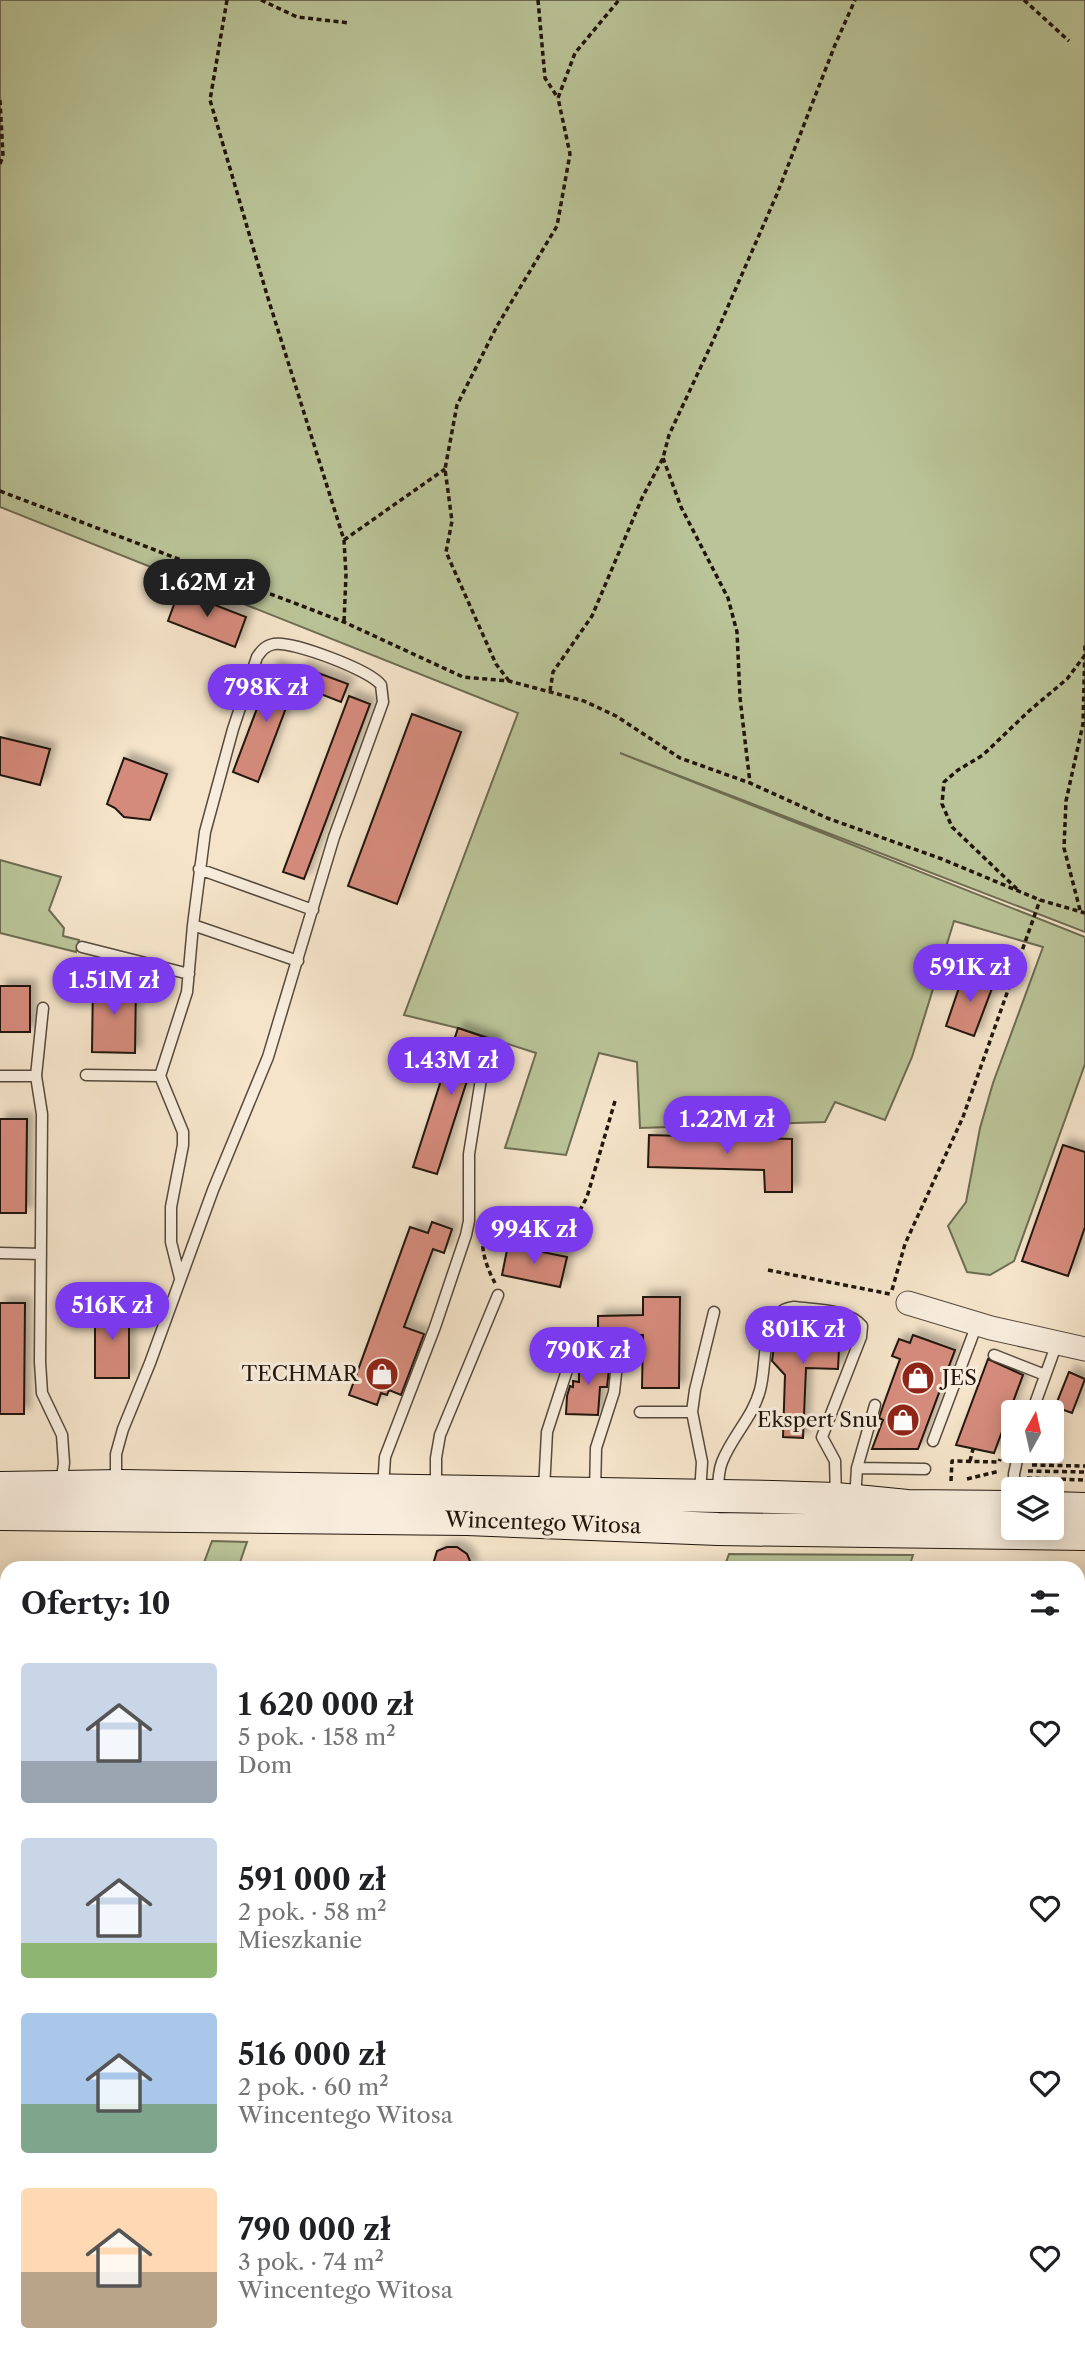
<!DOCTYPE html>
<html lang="pl">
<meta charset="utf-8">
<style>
body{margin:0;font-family:"Libre Caslon Text",serif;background:#f6f6f6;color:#202124;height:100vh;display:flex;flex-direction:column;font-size:26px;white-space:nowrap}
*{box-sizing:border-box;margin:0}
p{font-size:23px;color:#757577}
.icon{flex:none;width:38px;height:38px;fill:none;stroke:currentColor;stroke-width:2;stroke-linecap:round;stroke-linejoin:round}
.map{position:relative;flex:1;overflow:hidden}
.panel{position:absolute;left:0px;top:1561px;width:1085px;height:798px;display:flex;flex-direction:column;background:#fff;border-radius:21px 21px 0 0;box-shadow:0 4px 18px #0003}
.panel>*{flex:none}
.needle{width:46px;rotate:8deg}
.tools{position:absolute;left:1001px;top:1400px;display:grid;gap:14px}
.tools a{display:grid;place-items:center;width:63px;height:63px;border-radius:7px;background:#fff;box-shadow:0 4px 18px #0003;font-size:35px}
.price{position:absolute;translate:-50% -60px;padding:0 16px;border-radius:24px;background:#7c3aed;color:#fff;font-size:23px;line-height:46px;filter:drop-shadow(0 2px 4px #0008)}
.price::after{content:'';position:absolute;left:50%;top:42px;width:21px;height:16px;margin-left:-10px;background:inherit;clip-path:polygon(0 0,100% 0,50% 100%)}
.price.current{background:#222;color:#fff}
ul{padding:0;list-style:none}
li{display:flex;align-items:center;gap:21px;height:175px;padding:0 21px}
li span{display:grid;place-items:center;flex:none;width:196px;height:140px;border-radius:7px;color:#555}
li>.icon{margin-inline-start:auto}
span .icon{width:84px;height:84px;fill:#fffc;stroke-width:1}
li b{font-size:30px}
h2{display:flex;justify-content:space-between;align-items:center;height:84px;padding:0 21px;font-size:30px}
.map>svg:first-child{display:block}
</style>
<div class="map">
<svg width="1085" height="2359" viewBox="0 0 1085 2359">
<defs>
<filter id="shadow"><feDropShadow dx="6" dy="-6" stdDeviation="3.5" flood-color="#0004"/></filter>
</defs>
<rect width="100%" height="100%" fill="#f5e4ca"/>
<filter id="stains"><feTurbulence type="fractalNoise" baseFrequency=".00286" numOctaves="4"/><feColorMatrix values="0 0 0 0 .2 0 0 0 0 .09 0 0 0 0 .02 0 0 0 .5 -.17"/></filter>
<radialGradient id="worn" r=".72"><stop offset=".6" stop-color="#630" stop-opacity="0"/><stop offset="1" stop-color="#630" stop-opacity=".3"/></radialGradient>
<path fill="#bac498" stroke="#6d6c52" stroke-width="2" d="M0,0H1085V932L620,753L1085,937V1064L1014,1261L990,1275L967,1272L948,1226L966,1202L980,1128L993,1083L1043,947L954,921L912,1057L885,1120L835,1102L825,1122L640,1128L637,1062L599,1053L566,1155L505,1148L536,1053L458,1028L404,1015L518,713L0,507Z
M0,860L61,877L49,910L64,928L63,936L79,940L76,952L0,933Z
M212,1541L247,1542L238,1568H202Z
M729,1554L913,1555L909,1568H724Z
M1078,1676L1085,1684V2359H0V1794L7,1789V2352H1078Z"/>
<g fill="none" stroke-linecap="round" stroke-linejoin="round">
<path stroke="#a0bcc0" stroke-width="37" d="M1078,1781L1085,1784
M0,1898L7,1897"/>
</g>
<path fill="#d58b7b" stroke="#20150c" stroke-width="2" filter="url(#shadow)" d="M179,591L246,617L235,647L168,621Z
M273,666L298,676L258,782L233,772Z
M302,667L348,684L341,702L295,684Z
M349,696L370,704L304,879L283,872Z
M412,714L461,732L397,904L348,886Z
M0,737L50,749L40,785L0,775Z
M124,758L167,774L150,820L124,817L115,808L107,804Z
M964,973L994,983L974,1036L946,1026Z
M93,980L136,981L135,1053L92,1052Z
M0,986H30V1032H0Z
M458,1028L496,1041L488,1064L474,1059L437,1174L413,1167Z
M0,1119H27L26,1213H0Z
M649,1135L792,1139V1192H765L764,1170L648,1167Z
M1063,1145L1085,1152V1227L1068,1276L1022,1261Z
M432,1222L452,1229L444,1253L433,1249L404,1327L424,1334L401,1395L389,1390L387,1395L381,1393L377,1405L349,1395L410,1227L428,1233Z
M508,1245L567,1257L560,1287L502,1275Z
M643,1297H680L679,1388H642L643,1335L598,1336V1316L643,1315Z
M0,1303H25L24,1414H0Z
M95,1305L129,1306V1378H95Z
M782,1324L840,1327L838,1369L806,1368L803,1438L783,1437L785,1375L772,1361L775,1339Z
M913,1335L955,1350L918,1449H872L883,1420L879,1418L883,1406L900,1359L892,1356L899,1339L910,1343Z
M586,1359L610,1360L607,1387H600L598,1415L566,1414L567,1396L570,1386L573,1387V1381L579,1382V1361Z
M988,1359L1023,1375L994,1453L956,1445Z
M1069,1372L1085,1379L1072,1413L1055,1407Z
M447,1547H457L467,1554L473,1568H432L437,1551Z"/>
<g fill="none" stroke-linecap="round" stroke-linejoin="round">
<defs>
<path id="service" d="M199,869L313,910
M82,947L189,974
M86,1075L160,1076L187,992L193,925
M0,1076H36L43,1008
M36,1076L42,1114L40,1362L42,1393L62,1435L64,1463L61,1485
M160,1076L183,1132V1145L171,1207V1242L180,1278
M0,1253L41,1254
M994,1355L1045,1375
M640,1412H692
M1032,1412L1057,1343
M933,1441L977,1324
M857,1468L875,1405
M116,1483V1454L123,1429L150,1363L213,1190L268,1057L334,837L383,702L381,685C370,670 293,641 274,644C265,646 262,650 257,657L233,729L205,832L193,925L298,961
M436,1487V1458L440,1435L498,1295
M383,1488L385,1457L435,1327L466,1235L469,1221V1154L481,1079
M544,1489L547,1432L571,1358C579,1347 608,1348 618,1355L614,1392L596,1448L595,1492
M1014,1489V1474L1019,1451
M700,1494L702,1462L692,1412L695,1390L714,1312
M718,1494C718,1484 718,1472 722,1462C732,1436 753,1417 760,1390C766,1368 762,1343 774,1321C779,1312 784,1308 794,1307C815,1310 848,1309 862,1326L861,1337L822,1437L835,1461L836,1497
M855,1499L857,1468L925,1469"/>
<path id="minor" d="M908,1303L991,1328L1085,1349"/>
<path id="secondary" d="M0,1488L121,1486L773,1497L836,1499L907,1506L1013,1507
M1052,1508L1085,1509
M0,1514L467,1519L718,1529L1085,1534"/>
</defs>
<use href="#service" stroke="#55493c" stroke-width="13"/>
<use href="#minor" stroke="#55493c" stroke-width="25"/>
<use href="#secondary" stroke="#20150c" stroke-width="34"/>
<path stroke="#20150c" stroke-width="3.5" stroke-dasharray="5 3.5" stroke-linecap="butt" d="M227,0L210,100L267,295L344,540L346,575L344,622
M261,0L297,17L350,23
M538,0L545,78L558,98
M1024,0L1069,41
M0,100L3,156L0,164
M663,458L681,507L728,598L737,632L740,698L750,783
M0,491L344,622L463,677L509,681L584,701L616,716L680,758L750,783L827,818L942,859L1040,900L1085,913
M344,540L445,469
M509,681L496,664L446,552L452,521L445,469L457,405L497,326L557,226L570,154L558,98L575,53L619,0
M550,691L553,672L592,616L642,498L663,458L669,435L712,343L777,194L835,45L855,0
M1017,889L952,827L942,804L944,782L958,770L983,755L1029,711L1067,679L1085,655
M1080,910L1064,848L1066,801L1083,724L1085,643
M768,1270L890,1294
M495,1283C487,1269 470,1227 499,1226L556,1235L572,1225L587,1197L615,1101
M892,1290L905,1244L963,1117L1040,900
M970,1461L973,1449
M1032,1465L1085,1466
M1028,1471L1085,1472
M1027,1478L1085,1480
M967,1479L1000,1471
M951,1481L952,1461L999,1462L1000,1459
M1078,1969L1085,1970
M1078,2103L1085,2104
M0,2147L7,2148
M0,2223L7,2224
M1078,2248L1085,2249
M839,2352L888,2359
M939,2352L940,2359
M272,2359L273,2352
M611,2359L612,2352"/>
<use href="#service" stroke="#f8eddd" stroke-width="10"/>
<use href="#minor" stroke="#f8eddd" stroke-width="23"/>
<use href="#secondary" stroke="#f8eddd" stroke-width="32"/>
</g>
<defs>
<symbol id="shop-disc" viewBox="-11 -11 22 22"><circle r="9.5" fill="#8f2418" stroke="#f8eddd"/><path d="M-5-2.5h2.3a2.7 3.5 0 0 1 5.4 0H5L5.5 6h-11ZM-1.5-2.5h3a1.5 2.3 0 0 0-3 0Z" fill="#fff"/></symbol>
</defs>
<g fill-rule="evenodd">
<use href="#shop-disc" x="363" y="1355" width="38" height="38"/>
<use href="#shop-disc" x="899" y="1359" width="38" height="38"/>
<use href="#shop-disc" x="884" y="1401" width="38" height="38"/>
</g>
<g text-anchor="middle" stroke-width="6" stroke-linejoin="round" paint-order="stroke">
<g font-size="21" fill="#20150c" stroke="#f8eddd" text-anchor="end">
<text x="358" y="1381">TECHMAR</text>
<text x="942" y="1385" text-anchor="start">JES</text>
<text x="878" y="1427">Ekspert Snu</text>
</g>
<g font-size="21" fill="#20150c" stroke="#f8eddd">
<text transform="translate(543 1523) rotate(2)" y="7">Wincentego Witosa</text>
</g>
</g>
<rect width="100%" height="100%" filter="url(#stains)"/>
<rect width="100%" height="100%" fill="url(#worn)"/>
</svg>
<div class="tools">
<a><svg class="needle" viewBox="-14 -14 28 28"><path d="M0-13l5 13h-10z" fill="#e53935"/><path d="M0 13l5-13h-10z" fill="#757577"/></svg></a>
<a><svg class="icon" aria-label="layers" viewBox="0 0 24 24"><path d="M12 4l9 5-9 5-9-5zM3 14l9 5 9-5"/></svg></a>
</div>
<b class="price current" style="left:207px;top:619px">1.62M zł</b>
<b class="price" style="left:266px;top:724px">798K zł</b>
<b class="price" style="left:970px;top:1004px">591K zł</b>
<b class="price" style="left:114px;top:1017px">1.51M zł</b>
<b class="price" style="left:451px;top:1097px">1.43M zł</b>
<b class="price" style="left:727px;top:1156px">1.22M zł</b>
<b class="price" style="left:534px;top:1266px">994K zł</b>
<b class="price" style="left:112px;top:1342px">516K zł</b>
<b class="price" style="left:803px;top:1366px">801K zł</b>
<b class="price" style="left:588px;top:1387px">790K zł</b>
<section class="panel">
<h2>Oferty: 10<svg class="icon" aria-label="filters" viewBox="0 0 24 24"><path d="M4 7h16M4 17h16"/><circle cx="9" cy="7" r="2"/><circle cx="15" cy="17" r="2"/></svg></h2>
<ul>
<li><span style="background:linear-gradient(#c9d6e8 70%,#9aa5b1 0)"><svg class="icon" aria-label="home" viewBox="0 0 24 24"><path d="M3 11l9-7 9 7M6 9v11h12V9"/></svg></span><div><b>1 620 000 zł</b><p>5 pok. · 158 m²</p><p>Dom</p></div><svg class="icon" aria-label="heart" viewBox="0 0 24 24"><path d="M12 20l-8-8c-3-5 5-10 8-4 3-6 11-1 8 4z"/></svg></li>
<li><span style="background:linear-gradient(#c9d6e8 75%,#8fb573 0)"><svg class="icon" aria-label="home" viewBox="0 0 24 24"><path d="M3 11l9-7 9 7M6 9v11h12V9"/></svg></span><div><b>591 000 zł</b><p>2 pok. · 58 m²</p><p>Mieszkanie</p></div><svg class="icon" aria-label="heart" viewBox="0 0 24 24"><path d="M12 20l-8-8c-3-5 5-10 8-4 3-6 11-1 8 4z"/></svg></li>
<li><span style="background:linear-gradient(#a9c7e8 65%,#7fa58c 0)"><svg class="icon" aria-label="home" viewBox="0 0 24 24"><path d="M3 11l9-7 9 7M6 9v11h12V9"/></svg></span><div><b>516 000 zł</b><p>2 pok. · 60 m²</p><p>Wincentego Witosa</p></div><svg class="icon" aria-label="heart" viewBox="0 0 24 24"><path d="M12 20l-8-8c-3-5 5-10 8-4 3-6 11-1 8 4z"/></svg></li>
<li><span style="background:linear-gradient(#ffd9b3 60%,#b9a48a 0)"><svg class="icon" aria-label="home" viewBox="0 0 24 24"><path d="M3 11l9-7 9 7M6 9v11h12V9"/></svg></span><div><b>790 000 zł</b><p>3 pok. · 74 m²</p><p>Wincentego Witosa</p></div><svg class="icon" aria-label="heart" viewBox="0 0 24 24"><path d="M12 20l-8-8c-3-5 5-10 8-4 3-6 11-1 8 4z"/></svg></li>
</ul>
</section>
</div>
